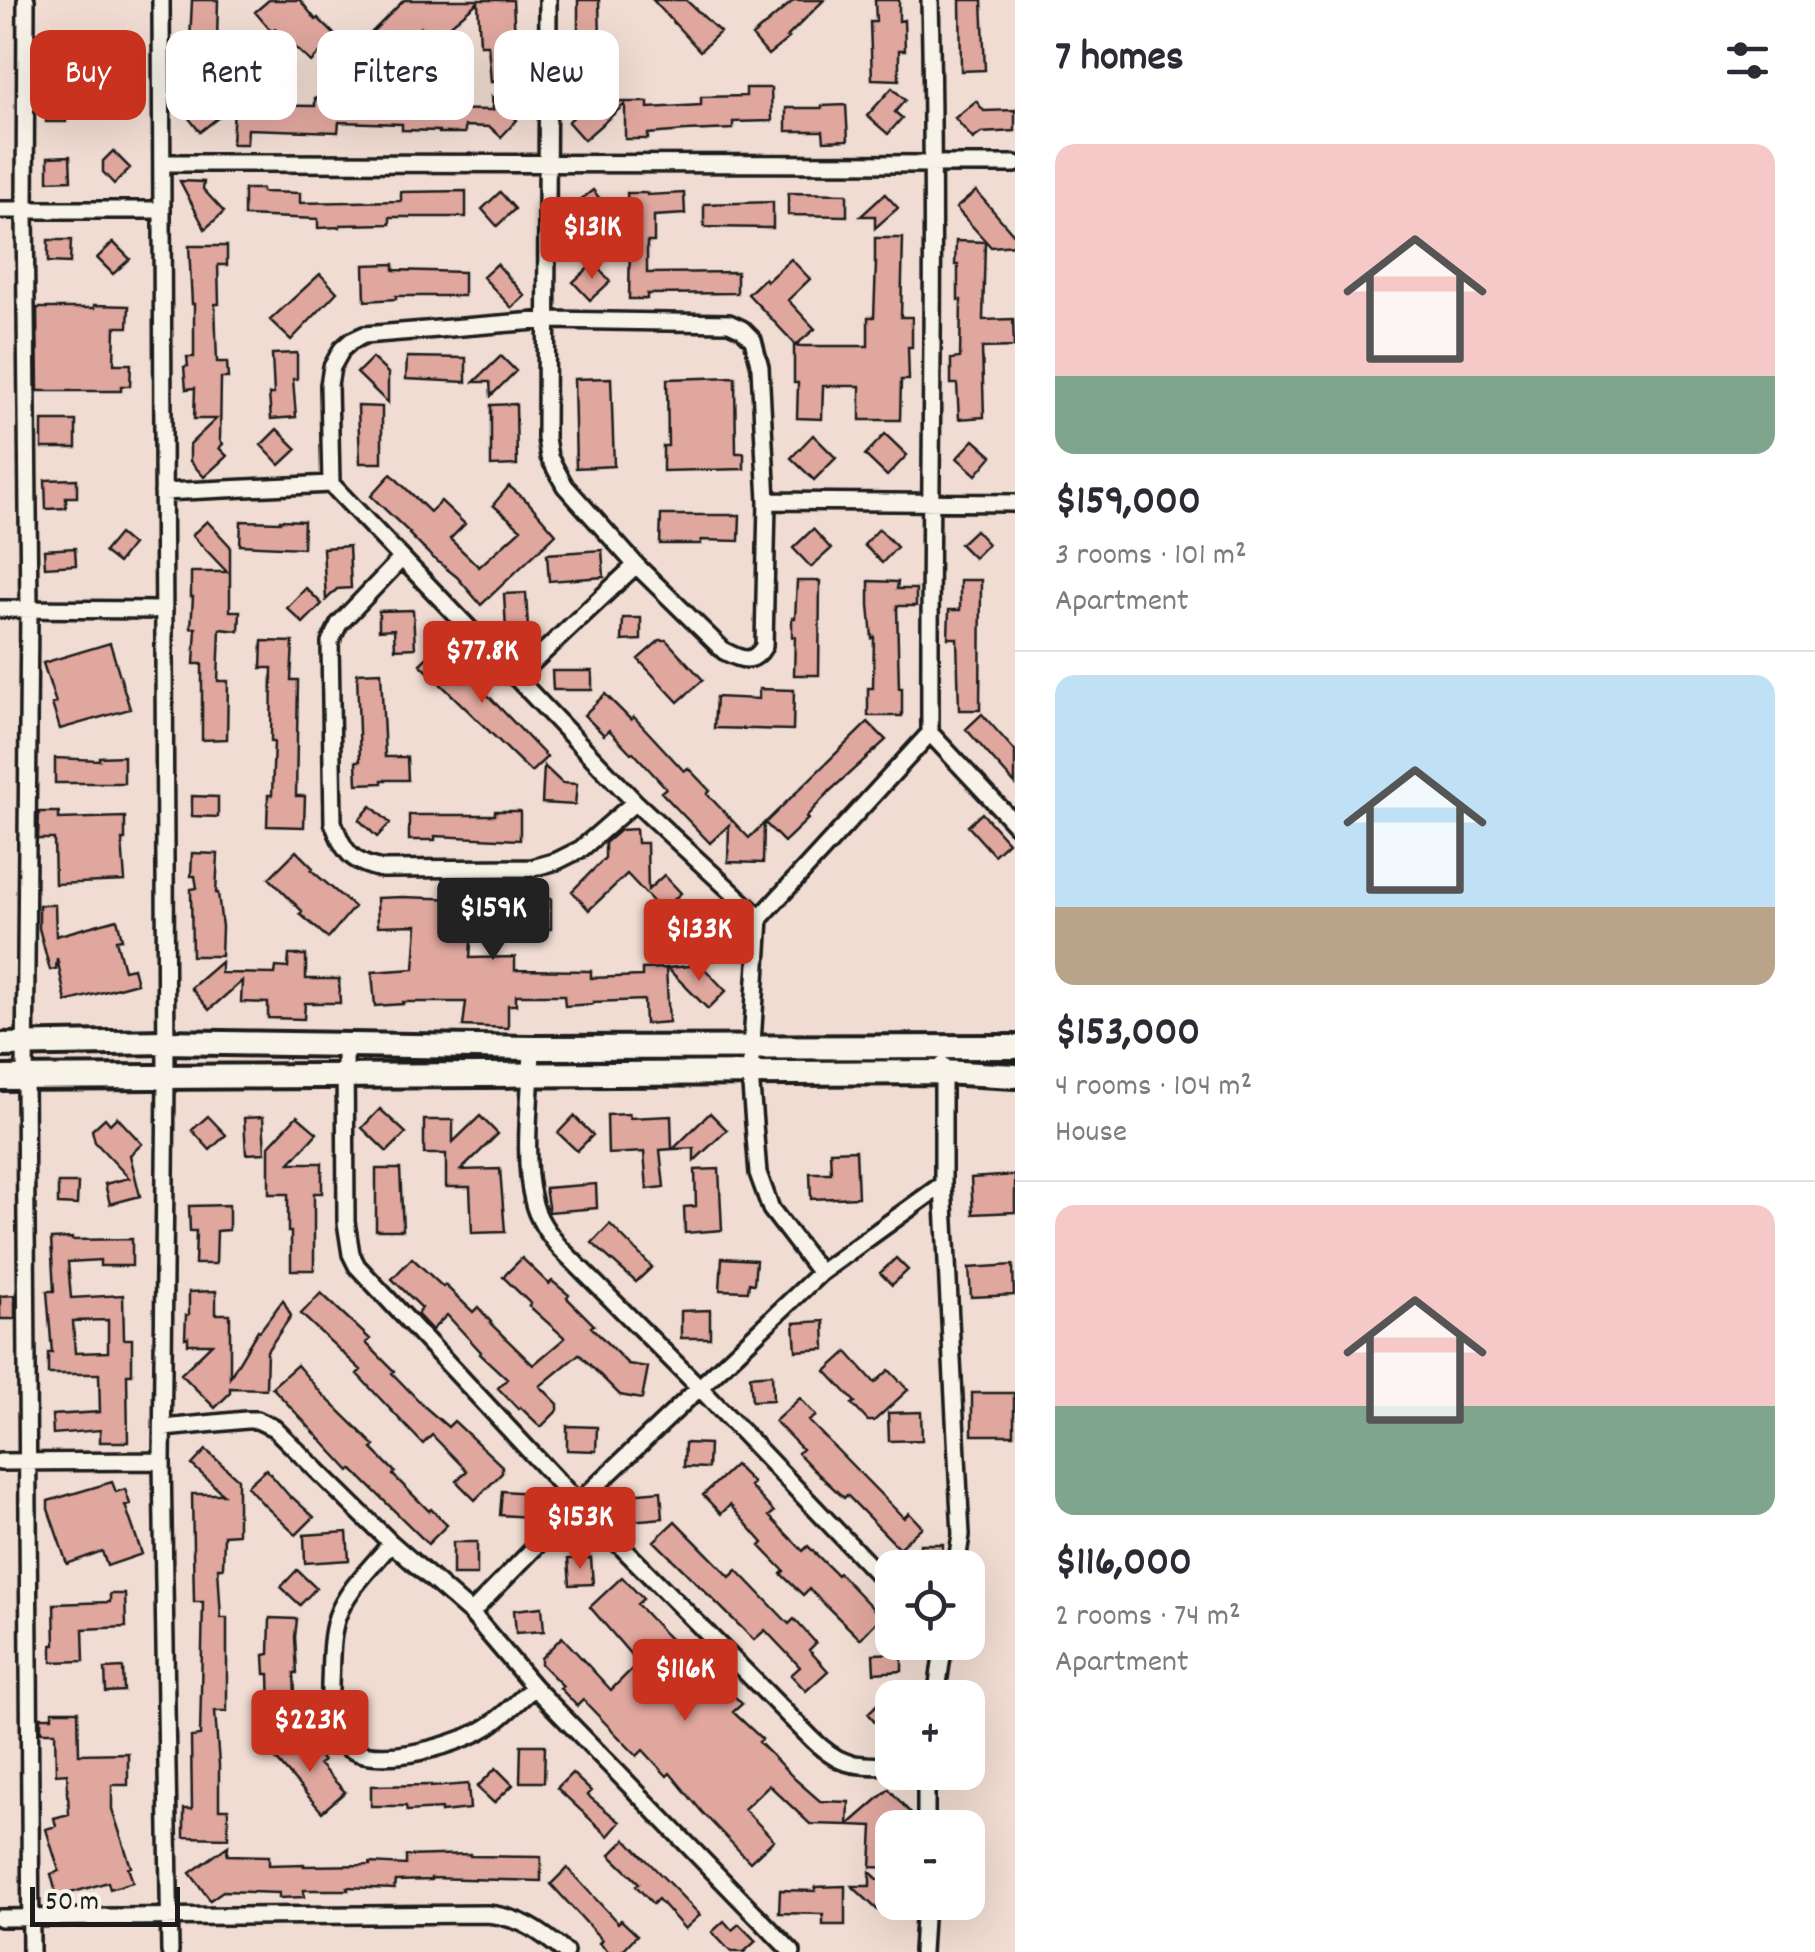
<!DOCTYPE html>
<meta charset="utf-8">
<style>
body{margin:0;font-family:Dekko,sans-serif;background:#f2f2f3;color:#2b2b33;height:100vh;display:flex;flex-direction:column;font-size:38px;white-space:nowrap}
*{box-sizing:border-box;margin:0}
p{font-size:32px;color:#7c7c81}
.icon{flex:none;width:55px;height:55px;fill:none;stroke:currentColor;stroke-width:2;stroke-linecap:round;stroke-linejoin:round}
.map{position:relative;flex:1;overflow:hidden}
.details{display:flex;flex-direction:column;background:#fff;width:800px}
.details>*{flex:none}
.banner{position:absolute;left:30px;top:30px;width:835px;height:90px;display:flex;gap:20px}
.fabs{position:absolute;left:875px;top:1550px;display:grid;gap:20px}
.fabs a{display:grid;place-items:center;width:110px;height:110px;border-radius:20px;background:#fff;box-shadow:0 10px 40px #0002;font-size:50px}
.scale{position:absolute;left:30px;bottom:25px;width:150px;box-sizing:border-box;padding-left:10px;border:5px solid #1c1c1c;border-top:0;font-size:28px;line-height:35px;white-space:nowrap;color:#1c1c1c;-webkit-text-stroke:8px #f7f3e8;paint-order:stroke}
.price{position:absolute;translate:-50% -85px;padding:0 22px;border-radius:10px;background:#c8321e;color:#fff;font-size:32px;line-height:65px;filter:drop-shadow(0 2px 5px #0008)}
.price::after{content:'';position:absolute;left:50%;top:60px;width:30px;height:22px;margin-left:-15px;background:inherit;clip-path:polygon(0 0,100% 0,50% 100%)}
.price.active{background:#222;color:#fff}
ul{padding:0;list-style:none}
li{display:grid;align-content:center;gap:20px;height:530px;padding:0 40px}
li+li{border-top:2px solid #e1e1e2}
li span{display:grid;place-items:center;height:310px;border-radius:20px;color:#555}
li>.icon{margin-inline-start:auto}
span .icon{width:180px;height:180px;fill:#fffc;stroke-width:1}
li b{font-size:42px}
h2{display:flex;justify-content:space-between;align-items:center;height:120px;padding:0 40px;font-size:42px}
.tag{padding:0 35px;border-radius:20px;background:#fff;box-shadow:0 10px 40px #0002;font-size:35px;line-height:90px}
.tag.active{background:#c8321e;color:#fff}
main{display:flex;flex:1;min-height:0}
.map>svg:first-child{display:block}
</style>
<main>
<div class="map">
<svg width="1015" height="1952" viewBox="0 0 1015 1952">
<rect width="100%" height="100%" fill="#f0dcd2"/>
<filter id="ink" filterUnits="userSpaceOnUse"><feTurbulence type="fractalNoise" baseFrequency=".01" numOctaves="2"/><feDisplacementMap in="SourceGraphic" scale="20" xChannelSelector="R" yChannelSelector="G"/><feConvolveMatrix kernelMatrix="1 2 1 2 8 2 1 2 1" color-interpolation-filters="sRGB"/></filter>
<g filter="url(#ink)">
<path fill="#e0a79e" stroke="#1c1c1c" stroke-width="2.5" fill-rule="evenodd" d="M192,0H218L216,83H192V43L190,42Z
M269,0H300L316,20L318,18L336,36L311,62L275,29L272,32L255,12Z
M404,0H513L517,79L491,82L488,45H480L478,2L433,40L421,27L390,57L368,36Z
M578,0H599L601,84H572V59H578Z
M653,0H686L720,32L700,51Z
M794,0H824L787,37L789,38L768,55L752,36Z
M875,0H899V21L904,20L905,50H899V80L872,79L870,22H876Z
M960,0H982L985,70L961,71Z
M108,44L130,45L129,69L107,68Z
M54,47H77V69H54Z
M746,88H771L772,121L733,122V129L686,131L648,134V139H625V104L584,140L568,122L601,91V102H648V108L701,105V97L746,96Z
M892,88L905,100L895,112L902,118L888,134L867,116Z
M403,89H428V109L493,110L492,97L517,120L501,137L490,127L465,126V133H439V131L402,130V124L339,122L338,132L248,129L247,144H232L234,105L315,106V98L368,100V96H403Z
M216,94V104L234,105L200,132L188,117Z
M47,101L66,102V122H46Z
M976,101L984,111L1015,110V131L981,133L973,139L955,118Z
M846,105L848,140L824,141L823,131H786V108H822V106Z
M113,151L130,168L114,184L103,172V161Z
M70,156L71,180L48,181V157Z
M180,181L204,182L203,189L224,212L205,229Z
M244,189H262V192L300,193V203L401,201V192L466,191V217H390V224L340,225V227L318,228V219L244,216Z
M593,190L608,209L590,222L581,210L584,207L579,201Z
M976,191L1015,236V245L991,247L956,208Z
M500,192L515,209L497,226L482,209Z
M627,193H647V195L684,193L685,214L654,216V242H647V273L737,272V293L647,294V299H629L630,242Z
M788,193L847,194V216L788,215Z
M885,194L898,208L875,228V216H861Z
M773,202V228L704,227V204Z
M875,238H903L901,317H912V347H908L909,380H901L900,420H860V386H823L822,419L797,418L798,383H794V346H868V317H874L876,263H875Z
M48,240H71L70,263L48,262Z
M956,241L985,242L983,320L1013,319L1014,347L982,348L984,417L959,419L957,384H951V359L960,358L961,300H958V265H955Z
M113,242L130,259L113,274L97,258Z
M189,246H227V265H218L219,304H215L217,362H227L228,378H221L220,440L223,444L219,448L227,456L204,477L190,461V444L216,419H194L195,388L186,389L184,367L188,366L187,357H194V304H192Z
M791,259L810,279L788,300L815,329L796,345L748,294L765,278L767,281Z
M594,263L610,282L590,300L573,282Z
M394,264V270L464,272V296H396V299L365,301L364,265Z
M497,264L525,296L512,308L483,277Z
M320,274L337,292L291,340L270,320Z
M94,305L129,306L128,327H115L114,364H131L130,386H121V391H38L37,308H94Z
M297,353V379H293L296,417L271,419L269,394H274L272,354Z
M501,356L516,371L491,396L490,382H474Z
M407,357L466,358V382L406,379Z
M372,358L388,373V403L357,373Z
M735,377L736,453H744V469L663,471V446H668L667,379Z
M611,378L614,466L576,468L574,379Z
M516,404L517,465L491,466V405Z
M358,406L382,407V463H360Z
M42,421H76V448H42Z
M277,429L297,449L280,465L261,445Z
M885,434L907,455L887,476L865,455Z
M813,435L836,458L814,480L791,458Z
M974,440L992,456L976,475L957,458Z
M391,474L430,512L441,501L465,524L450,539L479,567L521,529L493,505L509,486L528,502L556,534L481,605L457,577L432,557L409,534L410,533L371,496Z
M77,479V497H66V508L46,509L45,480Z
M661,515H740L739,541L701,540V544H660Z
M280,520L304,521L303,548L240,545L241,521L280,522Z
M207,521L230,546V611H240L239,631L220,629L218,681H228L227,739L202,740V664H194L196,628H191L193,597H191V572H227L192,535Z
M813,529L831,549L811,567L793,548Z
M879,529L897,547L882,563L864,545Z
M975,530L988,544L974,558L960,544Z
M119,534L132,545L118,563L104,552Z
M349,546L351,588L337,589L326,600L323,548Z
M75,548L76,565L45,567L44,550Z
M602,550L604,577L549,581L547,554Z
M960,580H981L980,710H959L957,638H948L949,610H960Z
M797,581H820L819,675H794L795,637H792V618H795Z
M869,581L898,582L897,589H916V606H897L899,688H902V716H868V688H873L874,637L872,638L869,605Z
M306,588L322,604L303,623L287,608Z
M526,593L528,628L506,630L504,594Z
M413,610L415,648L395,649L394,629L379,630V611Z
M623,618H641V640L622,641Z
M660,640H666L703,680L678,702L638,659Z
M262,641L293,642L291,680H298L296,796H305L304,827L267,826L268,795H272L274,742H271L272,668H261Z
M110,643L130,709L60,729L52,704L56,703L43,663Z
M450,644L461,655L455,661L547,757L531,772L420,664L439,646L444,650Z
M552,671H592V690H553Z
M381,672L385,757H407L408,780H382V783L357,784L356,761H360L357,673Z
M759,689L794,690L793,730L714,728L716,697L759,699Z
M605,694L631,720L634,717L684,771L688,768L710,791L707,794L749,838L764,823L763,863L728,862L729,825L710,843L661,792L666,788L633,752L631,753L609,730L604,735L584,715Z
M982,714L1015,751V784L966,729Z
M868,722L886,740L831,790L806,817L808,819L784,842L765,823Z
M124,756V783H55V758L99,760V757Z
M544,766L562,783L577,784L575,805L542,803Z
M192,796L218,797V817L192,816Z
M371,806L390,823L377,837L359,820Z
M495,811H520V840L435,836V840H409V815H495Z
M39,812H59V819L125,817V840H122L125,881L55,884L54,839H38Z
M982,813L1008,842L994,855L968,826Z
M636,829L637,843H647L648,890L664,875L681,893L662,911L627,874L589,910L572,891L605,858V843L620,830Z
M296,851L313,868L311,870L354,907L328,938L300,914L302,911L269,878Z
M192,853L218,854L216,893H218L222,927L221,956H192L191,889L197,888L195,876H191Z
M402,897L493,900L551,898V929H529V925L472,927L470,958L515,957V970L591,971V978L642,976V969L666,968L669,1022L645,1024L644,1000L593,1002V1004L565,1006L564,995H516V1005H508V1028L463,1026L466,1002H403V1004L375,1006L372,972L414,969L417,925L378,926L377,898Z
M39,905H55L56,936L117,919L122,939L116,940L124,970L133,968L137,983L66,1002L57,958L56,969L50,970L39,928Z
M694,921H710V930H720L721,951L695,952Z
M289,955H306V979H339L340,1003H305L304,1019L268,1018V1003L241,1002L242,981L209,1010L191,988L221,962V973L275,974L276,967L288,968Z
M701,965L726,991L708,1009L667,968Z
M380,1109L406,1133L387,1152L362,1128Z
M710,1113L727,1130L694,1161V1148L673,1149Z
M629,1114L630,1118L671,1116L672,1149L660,1150L664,1187L647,1189L644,1152L608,1154L607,1115Z
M208,1116L226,1135L210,1150L192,1130Z
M297,1116L317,1133L290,1163H322V1193H314V1270H291V1232H288V1194H269V1146Z
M480,1116L498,1134L461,1170L500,1169L505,1232L472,1233L470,1187H446V1154H424V1120H453V1142Z
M574,1116L593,1135L577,1151L558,1133Z
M117,1117L142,1144L130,1155L140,1196L110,1204L105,1184L129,1178L95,1142L92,1130L105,1118L110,1124Z
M263,1117L265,1153L246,1154L244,1118Z
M856,1150L858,1197L811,1199L810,1173H831L830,1151Z
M376,1169H400L403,1230H376Z
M719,1169L722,1230L685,1233L684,1207L696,1206L695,1170Z
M1015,1175V1212L973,1214L971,1178Z
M58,1183H78L77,1205L58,1204Z
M596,1184L597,1208L549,1212L545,1188Z
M229,1205V1230L217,1231L216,1264H195L196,1231H190L189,1206Z
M610,1224L652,1267L636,1282L592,1243Z
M72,1238V1240L132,1239V1266H100V1260L68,1262L71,1298L123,1295L124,1339H132V1374H127L128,1442H100V1430L53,1434L52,1415L100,1412L99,1374H48V1353H52L47,1291H54L51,1239ZM108,1320V1352L75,1353L73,1321Z
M412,1258L443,1287L445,1285L473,1312L478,1307L491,1322L490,1323L533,1365L565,1338L529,1306L531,1304L503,1277L522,1258L549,1284L552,1281L569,1295L567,1298L594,1325L591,1327L628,1364L648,1367L642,1399L620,1395L579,1354L540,1386L558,1404V1410L541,1427L520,1407L518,1409L498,1388L507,1379L480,1354L481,1352L447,1315L432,1330L417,1314L422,1308L392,1279Z
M722,1258L756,1260L754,1284L749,1283L748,1291L720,1290Z
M896,1258L908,1270L892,1285L880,1273Z
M1013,1265L1014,1295L971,1297L969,1268Z
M216,1291V1314H230V1377L258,1330L260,1331L283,1300L291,1316L267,1351L266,1389L230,1388V1393L215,1408L181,1374L212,1344H188V1337L185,1338L186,1315L189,1314V1292Z
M321,1293L370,1339L366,1343L394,1371L392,1373L426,1408L448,1427L454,1421L502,1466V1473L475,1500L456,1481L467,1471L432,1435L423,1444L357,1374L361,1370L301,1314Z
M15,1295V1319H0V1296Z
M710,1310V1338H681V1311Z
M824,1321L825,1349L796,1351L794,1323Z
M847,1352L875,1383L889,1370L908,1390L874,1421H868L852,1404L855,1402L826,1371Z
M297,1365L322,1394L375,1446L372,1449L395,1472L393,1475L429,1511L431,1509L447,1525L428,1544L352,1469L350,1471L272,1387Z
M772,1374L773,1400L752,1401L750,1376Z
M972,1393H1014V1435H972Z
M800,1398L816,1416L809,1421L904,1518L909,1513L922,1527L899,1548L847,1495L844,1498L815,1471L798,1453L802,1449L775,1421Z
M921,1412L922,1440L889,1441L888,1413Z
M567,1426L597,1427L596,1451L567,1450Z
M685,1443L709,1444L708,1468L684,1467Z
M206,1450L238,1479V1534L224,1535L223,1568H218L221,1618H227V1711H215L219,1765V1809H228V1838L184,1837V1809H192L191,1737L200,1736L203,1602H194L192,1494H223L192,1465Z
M735,1465L753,1483L750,1486L774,1512L769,1516L803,1551L808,1546L837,1575L839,1573L881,1617L860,1639L809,1589L803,1595L781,1574L784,1571L760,1546L763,1543L730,1505L721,1514L703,1495Z
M266,1469L291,1498L292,1497L314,1517L296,1535L264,1505L247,1486Z
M112,1482L116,1492L125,1489L130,1504L125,1505L142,1554L107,1566L102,1551L67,1564L48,1509V1501Z
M502,1491L531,1493L530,1517L500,1515Z
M661,1491L663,1518L630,1521L628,1494Z
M675,1521L730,1577L737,1570L789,1624L794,1619L816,1643L809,1650L828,1671L806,1691L791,1675L800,1667L765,1630L754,1640L654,1541Z
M347,1532L349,1560L305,1563L304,1535Z
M453,1542H477V1575H453Z
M920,1544H943L942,1568H919Z
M591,1558L593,1584L570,1585L568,1559Z
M297,1570L316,1588L300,1605L281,1587Z
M622,1577L643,1599L637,1604L665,1634L692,1661L700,1654L719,1673L716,1677L742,1704L733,1712L762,1739L759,1742L796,1780L820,1801L849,1802L848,1825L810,1824L769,1785L744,1809L774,1840L750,1862L702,1812L670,1773L667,1776L643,1750L637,1756L583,1700L577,1706L560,1688L563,1686L541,1664V1658L562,1637L611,1690L638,1663L590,1607Z
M110,1594H125L126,1627L83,1629L84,1661L52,1662V1645H55L54,1604L110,1602Z
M542,1607L544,1631L516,1633L514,1610Z
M270,1618L297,1619L295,1637L297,1673H294L296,1713L270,1714L269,1674H265L264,1655L269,1654Z
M902,1653V1671L874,1673L873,1654Z
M123,1668L124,1691L106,1692L105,1669Z
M892,1691V1742L868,1713Z
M52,1711H78L79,1754L128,1753V1785H112V1809L131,1867L128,1868L133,1882L110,1889L108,1882L57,1897L51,1874L59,1871L46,1829L56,1826L54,1818L69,1814L67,1773L56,1774L55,1732H41V1717H52Z
M307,1742L323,1761L319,1764L345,1792L322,1812L274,1757L290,1743L297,1750Z
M521,1745H545L544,1782H520Z
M496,1768L513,1785L494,1803L477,1787Z
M572,1773L591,1791L587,1795L620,1822L608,1836L557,1788Z
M468,1784L470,1809L441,1812V1809L407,1811L406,1806H371V1786L431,1785V1787Z
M889,1789L912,1815L898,1828H892V1868L871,1867L873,1826L848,1825Z
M626,1839L700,1915L685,1929L658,1899L653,1904L636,1886L639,1883L610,1855Z
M228,1846L227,1855L269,1856V1865L304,1864V1866L370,1865V1863L406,1865V1856L470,1854V1856L541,1857V1881L431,1878V1880L395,1881L394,1889L347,1887L348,1890H304V1897L279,1898V1893L223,1891L210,1900L190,1873Z
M567,1868L618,1923L621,1920L637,1935L621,1952H609L599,1943L602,1940L551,1884Z
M870,1872L892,1892V1909L885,1917L852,1886H870Z
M845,1886V1925H823V1914L779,1913L780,1890L815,1891V1887Z
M724,1921L732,1930L739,1924L756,1941L744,1952H731L712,1932Z"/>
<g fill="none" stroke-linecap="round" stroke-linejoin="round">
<defs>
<path id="street" d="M26,0L25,210L29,609L25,1079L31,1952
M161,0L166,1078L162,1461L170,1952
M548,0L546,438L549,457L565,486L636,565L724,651C741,660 753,665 764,646L767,501L760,367L753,340L742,329L729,323L548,320L364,335L351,341L342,349L332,367L329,385L331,484L635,802L760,918L750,1074L758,1173L771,1209L820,1273
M930,0C936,244 929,489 930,733L1015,824
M162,163L1015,164
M0,210H162
M163,492L331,484
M767,501L1015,503
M401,559L339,624L330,642L333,822C343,851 351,863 382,869L532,868L557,861L581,849L635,802
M0,609L164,610
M516,678L636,565
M760,918L930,733
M345,1045L346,1222L351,1254L357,1266L578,1503L812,1739C842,1768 853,1765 892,1766
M532,1048C531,1094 522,1157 533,1200C537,1219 548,1233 560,1248L700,1388L892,1589
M943,1065V1184L961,1535L956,1568
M164,1428L246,1420H257L274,1428L391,1543L471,1613L534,1687L792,1952
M0,1462L162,1461
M391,1543C373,1566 347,1589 337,1617C330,1638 331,1663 330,1685C330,1701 328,1724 337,1738C362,1775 457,1746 487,1727C504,1716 519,1700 534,1687
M471,1613L578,1503L820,1273L943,1184
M936,1698L944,1642
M926,1828V1772
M0,1918L487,1914C520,1917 540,1931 565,1952
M922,1952L925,1902"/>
<path id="secondary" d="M0,1045L165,1042L532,1048L1015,1047
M0,1078L942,1072L1015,1076"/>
</defs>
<use href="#street" stroke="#1c1c1c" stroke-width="22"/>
<use href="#secondary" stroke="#1c1c1c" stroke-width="30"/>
<use href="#street" stroke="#f7f3e8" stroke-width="15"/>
<use href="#secondary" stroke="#f7f3e8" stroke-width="22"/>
</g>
</g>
</svg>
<div class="fabs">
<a><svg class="icon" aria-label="locate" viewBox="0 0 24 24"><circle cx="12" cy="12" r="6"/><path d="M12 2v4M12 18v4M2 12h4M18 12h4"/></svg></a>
<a>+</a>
<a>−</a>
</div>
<div class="scale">50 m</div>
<b class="price" style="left:592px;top:282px">$131K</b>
<b class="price" style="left:482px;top:706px">$77.8K</b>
<b class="price active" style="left:493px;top:963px">$159K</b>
<b class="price" style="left:699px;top:984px">$133K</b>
<b class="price" style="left:580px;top:1572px">$153K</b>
<b class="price" style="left:685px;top:1724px">$116K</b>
<b class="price" style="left:310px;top:1775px">$223K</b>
<div class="banner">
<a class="tag active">Buy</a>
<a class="tag">Rent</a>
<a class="tag">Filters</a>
<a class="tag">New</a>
</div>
</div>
<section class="details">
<h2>7 homes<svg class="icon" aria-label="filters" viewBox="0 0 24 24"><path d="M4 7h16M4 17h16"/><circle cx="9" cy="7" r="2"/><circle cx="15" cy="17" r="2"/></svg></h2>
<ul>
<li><span style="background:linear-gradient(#f6c9c9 75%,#7fa58c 0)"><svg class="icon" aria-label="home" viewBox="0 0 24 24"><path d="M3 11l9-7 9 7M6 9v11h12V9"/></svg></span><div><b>$159,000</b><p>3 rooms · 101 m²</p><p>Apartment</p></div></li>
<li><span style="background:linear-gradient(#bfe0f5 75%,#b9a48a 0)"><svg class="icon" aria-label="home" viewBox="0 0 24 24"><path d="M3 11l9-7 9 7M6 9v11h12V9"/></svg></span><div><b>$153,000</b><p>4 rooms · 104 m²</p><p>House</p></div></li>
<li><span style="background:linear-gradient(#f6c9c9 65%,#7fa58c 0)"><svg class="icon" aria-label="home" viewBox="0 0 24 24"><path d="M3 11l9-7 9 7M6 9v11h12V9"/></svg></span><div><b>$116,000</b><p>2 rooms · 74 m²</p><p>Apartment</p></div></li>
</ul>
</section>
</main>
